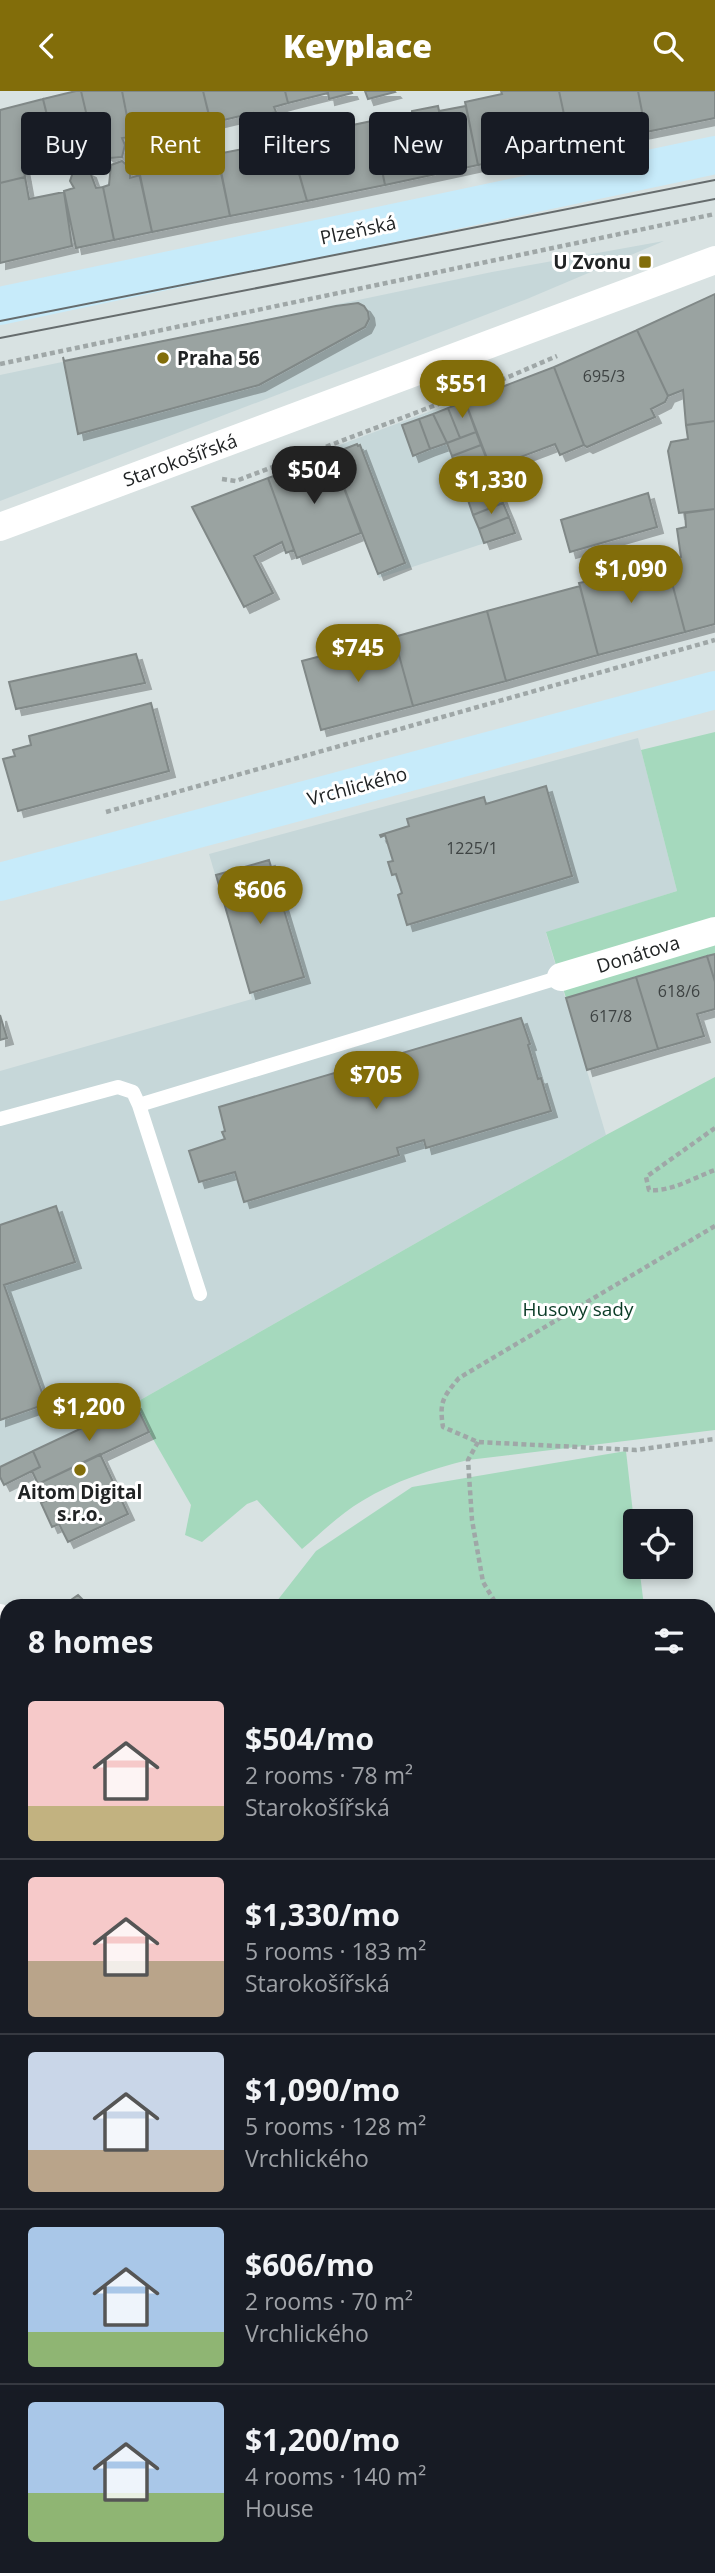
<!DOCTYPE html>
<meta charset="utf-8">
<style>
body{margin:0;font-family:"Open Sans",sans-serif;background:#242831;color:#f1f3f6;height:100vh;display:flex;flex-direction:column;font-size:26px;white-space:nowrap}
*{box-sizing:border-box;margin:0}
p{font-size:23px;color:#9ea1a6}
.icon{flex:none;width:38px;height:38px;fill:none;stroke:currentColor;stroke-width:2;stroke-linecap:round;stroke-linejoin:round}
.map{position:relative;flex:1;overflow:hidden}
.drawer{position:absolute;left:0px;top:1508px;width:716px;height:975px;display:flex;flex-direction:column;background:#171b24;border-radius:21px 21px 0 0;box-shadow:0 4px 10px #0003}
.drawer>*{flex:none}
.top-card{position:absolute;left:21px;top:21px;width:674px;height:63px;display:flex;gap:14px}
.tools{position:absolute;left:623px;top:1418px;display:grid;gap:14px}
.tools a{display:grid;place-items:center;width:70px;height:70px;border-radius:7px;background:#171b24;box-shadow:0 4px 10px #0003;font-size:35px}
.price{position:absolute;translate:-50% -60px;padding:0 16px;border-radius:24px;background:#826d0a;color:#fff;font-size:23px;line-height:46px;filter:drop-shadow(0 2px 4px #0008)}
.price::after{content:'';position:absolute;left:50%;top:42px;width:21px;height:16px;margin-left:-10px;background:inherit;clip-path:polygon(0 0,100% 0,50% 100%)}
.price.current{background:#222;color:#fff}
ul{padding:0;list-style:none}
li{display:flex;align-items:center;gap:21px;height:175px;padding:0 28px}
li+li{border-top:2px solid #363941}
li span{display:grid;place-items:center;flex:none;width:196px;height:140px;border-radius:7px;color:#555}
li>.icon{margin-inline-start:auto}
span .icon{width:84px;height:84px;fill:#fffc;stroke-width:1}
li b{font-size:30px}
h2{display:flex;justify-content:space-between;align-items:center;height:84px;padding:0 28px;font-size:30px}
.tag{padding:0 24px;border-radius:7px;background:#171b24;box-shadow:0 4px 10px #0003;font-size:24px;line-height:63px}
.tag.current{background:#826d0a;color:#fff}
header{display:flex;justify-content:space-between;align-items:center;height:91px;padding:0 28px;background:#826d0a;color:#fff;font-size:32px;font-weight:800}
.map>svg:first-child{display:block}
</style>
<header><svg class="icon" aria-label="back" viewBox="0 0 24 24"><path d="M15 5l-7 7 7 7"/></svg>Keyplace<svg class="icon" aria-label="search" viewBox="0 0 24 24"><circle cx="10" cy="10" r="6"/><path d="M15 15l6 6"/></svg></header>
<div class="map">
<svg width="715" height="2482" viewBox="0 0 715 2482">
<defs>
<filter id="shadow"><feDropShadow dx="6" dy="6" stdDeviation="0" flood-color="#0004"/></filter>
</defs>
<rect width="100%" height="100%" fill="#d8e2e2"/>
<path fill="#c6d7d9" d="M664,150L527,208L0,410V284L492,181Z
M463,308L515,442L379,487L329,358Z
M638,647L677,800L546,842L606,1044L135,1312L0,1375V980L252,908L209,763Z"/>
<path fill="#a5d9bd" d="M715,641V863L566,907L546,841L677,800L641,659Z
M715,986V1339L468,1369C431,1378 395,1390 362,1410C340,1423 321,1442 302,1458L257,1409L247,1413L202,1451L185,1444L191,1414L149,1341L135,1312L606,1044Z
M626,1360L635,1440V1475H639L644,1515H273L316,1460L412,1396Z
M7,1701V1854L0,1867V1711Z
M709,1902L715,1905V1961L709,1960Z
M210,2476H622V2482H212Z"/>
<path fill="#9aa3a1" stroke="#808887" stroke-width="2" filter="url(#shadow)" d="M76,0H81L93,51L86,53L88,64L86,72L76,77L68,73L66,62L57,64L43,8Z
M81,0H122L131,46L122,47L125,54L122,66L110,67L103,60L100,50L93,51Z
M122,0H203L211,33L156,46L154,40L131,46Z
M203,0H285L288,12L274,16L276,21L254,27L253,22L211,32Z
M285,0H351L352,2L329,8L328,2L288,12Z
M365,0H394L395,1L368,8Z
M501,0H559L571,56L478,74L465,11L502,3Z
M559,0H638L646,41L571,56Z
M638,0H715V27L646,41Z
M43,8L56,62L22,70L25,86L0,92V19Z
M438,15L439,20L466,15L478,74L385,94L373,33L412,26V20Z
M336,30L338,37L372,30L385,94L307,110L289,47L324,40L322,33Z
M289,49L307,110L230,125L217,63Z
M217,60L230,125L152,141L137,73L188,62L189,66Z
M122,70L130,77V87L140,84L152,141L114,149L103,96L109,94L111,74Z
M84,78L90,81L96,97L103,96L114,149L76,157L64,100L74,97L70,90L73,81Z
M25,86L29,108L64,101L72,155L0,172V92Z
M715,203V330L686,334L683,299L668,305L637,239Z
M358,212L364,215L368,221L369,228L365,236L259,294L78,343L63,266L64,270L336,215Z
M637,239L668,305L665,311L651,318L655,326L587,356L584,354L554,276Z
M554,276L584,354L560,364L555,353L515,368L519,379L495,388L465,310Z
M465,310L476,341L460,347L448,317Z
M448,317L460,347L447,352L433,323Z
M433,323L447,352L430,358L419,328Z
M419,328L430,358L413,365L402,334Z
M715,330V418L679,422L668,360L671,351L688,348L686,334Z
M476,341L481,354L452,365L447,352Z
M357,353L358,355L360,354L405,472L378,483L331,363Z
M481,354L487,369L457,380L452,365Z
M331,363L361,442L297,467L268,387Z
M487,369L492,384L463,395L457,380Z
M492,384L498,398L468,409L463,395Z
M268,387L294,459L286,462L282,451L254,465L273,502L244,516L192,416Z
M498,398L503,412L473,424L468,409Z
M648,402L657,436L570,461L561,429Z
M503,412L509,426L479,438L473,424Z
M715,418V533L685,541L666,469L681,466L677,438L686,436L685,422Z
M509,426L515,442L484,452L479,438Z
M651,466L652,472L666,469L685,541L598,564L579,492L593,489L591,482Z
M580,495L598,564L506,590L487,520Z
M487,520L506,590L413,615L394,546Z
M394,546L413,615L321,639L302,570Z
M136,563L145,592L16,618L9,591Z
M151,612L169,680L18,720L3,668L15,665L13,659L31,654L29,645Z
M546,695L572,785L407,834L398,804L402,802L396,783L392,784L388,771L393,770L385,744L381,746L380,744L409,735L407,728L484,706L486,713Z
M269,769L304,886L250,902L216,784Z
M715,863V891L707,865Z
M707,865L715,891V918L697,923L704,945L658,958L636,886Z
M636,886L658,958L587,979L566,907Z
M0,924L7,947L0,949Z
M521,927L530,953L528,954L538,988L541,987L551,1020L426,1057L424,1049L397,1057L399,1064L244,1111L235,1081L199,1091L189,1060L225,1048L222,1041L225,1040L219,1016Z
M56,1115L75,1171L4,1194L46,1313L0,1329V1134Z
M135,1312L149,1341L38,1393L32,1380L40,1376L33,1360Z
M33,1360L40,1376L4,1394L0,1386V1376Z
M100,1363L128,1423L68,1451L59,1433L52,1436L41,1412L47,1409L40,1392Z
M78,1504L90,1516H61Z
M0,1548L7,1553V1558L0,1569Z
M0,1616L7,1620V1683L0,1694Z
M0,2350L5,2359L7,2358V2476H71L64,2482H0Z
M173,2476H203L202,2482H173Z"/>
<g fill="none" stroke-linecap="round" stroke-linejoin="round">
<path stroke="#9fa7a7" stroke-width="4.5" stroke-dasharray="5 3.5" stroke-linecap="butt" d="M0,273L715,123
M222,388L236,390L499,290L557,265
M106,721L715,549
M715,1037L646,1086L649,1099C671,1101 693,1087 715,1079
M715,1135L459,1287C443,1306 439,1311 443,1336L478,1351L636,1359L715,1348
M478,1351L468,1369L472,1429L483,1491L498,1516
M709,1917L715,1919
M560,2482L563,2476"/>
<path stroke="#fff" stroke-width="14" d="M139,1014L561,886
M0,1028L118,996L133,1001L139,1014L200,1203
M124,2476L127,2482"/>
<path stroke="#fff" stroke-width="28" d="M0,436L715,169
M561,886L715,840
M0,1527L7,1531
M0,1920L7,1903
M709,1993H715
M0,2069L7,2096
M0,2271L7,2268"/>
<path stroke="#c7ebfa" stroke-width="38" d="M0,215L715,64
M0,791L715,599"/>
<path stroke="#666c6d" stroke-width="2" d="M0,230L715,89
M0,247L715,108"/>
</g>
<g fill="#826d0a" stroke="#fff" stroke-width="2.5">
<rect x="638" y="164" width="14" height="14" rx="3.5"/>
<circle cx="163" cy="267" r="7"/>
<circle cx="80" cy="1379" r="7"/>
</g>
<g text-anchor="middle" stroke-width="6" stroke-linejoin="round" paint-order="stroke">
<g font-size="16" fill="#3e4343">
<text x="604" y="291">695/3</text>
<text x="472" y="763">1225/1</text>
<text x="679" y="906">618/6</text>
<text x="611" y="931">617/8</text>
</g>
<g font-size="19" fill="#202324" stroke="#fff">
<text transform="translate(358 139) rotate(-12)" y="7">Plzeňská</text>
<text transform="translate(180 369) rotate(-20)" y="7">Starokošířská</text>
<text transform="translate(357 695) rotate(-15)" y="7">Vrchlického</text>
<text transform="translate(638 863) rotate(-17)" y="7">Donátova</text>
</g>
<g font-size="19" font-weight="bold" fill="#202324" stroke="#fff" text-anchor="end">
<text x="631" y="178">U Zvonu</text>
<text x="177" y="274" text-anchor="start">Praha 56</text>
<text x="80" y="1408" text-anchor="middle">Aitom Digital<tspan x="80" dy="22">s.r.o.</tspan></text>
</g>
<g font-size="19" fill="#093a25" stroke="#fff">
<text x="578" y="1225">Husovy sady</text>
</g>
</g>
</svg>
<div class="tools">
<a><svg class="icon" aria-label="locate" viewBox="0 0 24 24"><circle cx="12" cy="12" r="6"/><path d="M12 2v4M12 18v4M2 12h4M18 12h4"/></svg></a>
</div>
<b class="price" style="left:462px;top:329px">$551</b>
<b class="price current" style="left:314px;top:415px">$504</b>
<b class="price" style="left:491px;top:425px">$1,330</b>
<b class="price" style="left:631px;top:514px">$1,090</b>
<b class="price" style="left:358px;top:593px">$745</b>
<b class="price" style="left:260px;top:835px">$606</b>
<b class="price" style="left:376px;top:1020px">$705</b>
<b class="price" style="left:89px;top:1352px">$1,200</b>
<div class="top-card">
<a class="tag">Buy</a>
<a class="tag current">Rent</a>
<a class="tag">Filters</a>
<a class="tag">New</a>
<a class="tag">Apartment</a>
</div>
<section class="drawer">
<h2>8 homes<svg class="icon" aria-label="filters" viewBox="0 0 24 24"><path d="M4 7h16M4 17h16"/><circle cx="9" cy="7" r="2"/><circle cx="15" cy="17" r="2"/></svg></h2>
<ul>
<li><span style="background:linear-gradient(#f6c9c9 75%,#c2b280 0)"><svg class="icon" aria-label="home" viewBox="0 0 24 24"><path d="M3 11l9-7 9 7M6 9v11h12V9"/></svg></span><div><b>$504/mo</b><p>2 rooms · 78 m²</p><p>Starokošířská</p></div></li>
<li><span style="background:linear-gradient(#f6c9c9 60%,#b9a48a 0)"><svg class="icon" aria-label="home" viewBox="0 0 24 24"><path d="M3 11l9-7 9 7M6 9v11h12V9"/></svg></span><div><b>$1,330/mo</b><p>5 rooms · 183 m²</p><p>Starokošířská</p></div></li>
<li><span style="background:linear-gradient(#c9d6e8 70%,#b9a48a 0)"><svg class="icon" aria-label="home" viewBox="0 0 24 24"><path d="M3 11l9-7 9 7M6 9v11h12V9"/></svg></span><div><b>$1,090/mo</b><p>5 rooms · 128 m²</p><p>Vrchlického</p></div></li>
<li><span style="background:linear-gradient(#a9c7e8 75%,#8fb573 0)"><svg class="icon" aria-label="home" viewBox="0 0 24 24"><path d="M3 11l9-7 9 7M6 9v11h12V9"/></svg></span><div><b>$606/mo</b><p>2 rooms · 70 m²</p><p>Vrchlického</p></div></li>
<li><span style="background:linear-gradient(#a9c7e8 65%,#8fb573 0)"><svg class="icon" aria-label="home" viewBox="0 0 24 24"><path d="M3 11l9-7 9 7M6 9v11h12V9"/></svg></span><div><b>$1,200/mo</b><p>4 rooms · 140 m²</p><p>House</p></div></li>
</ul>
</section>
</div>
